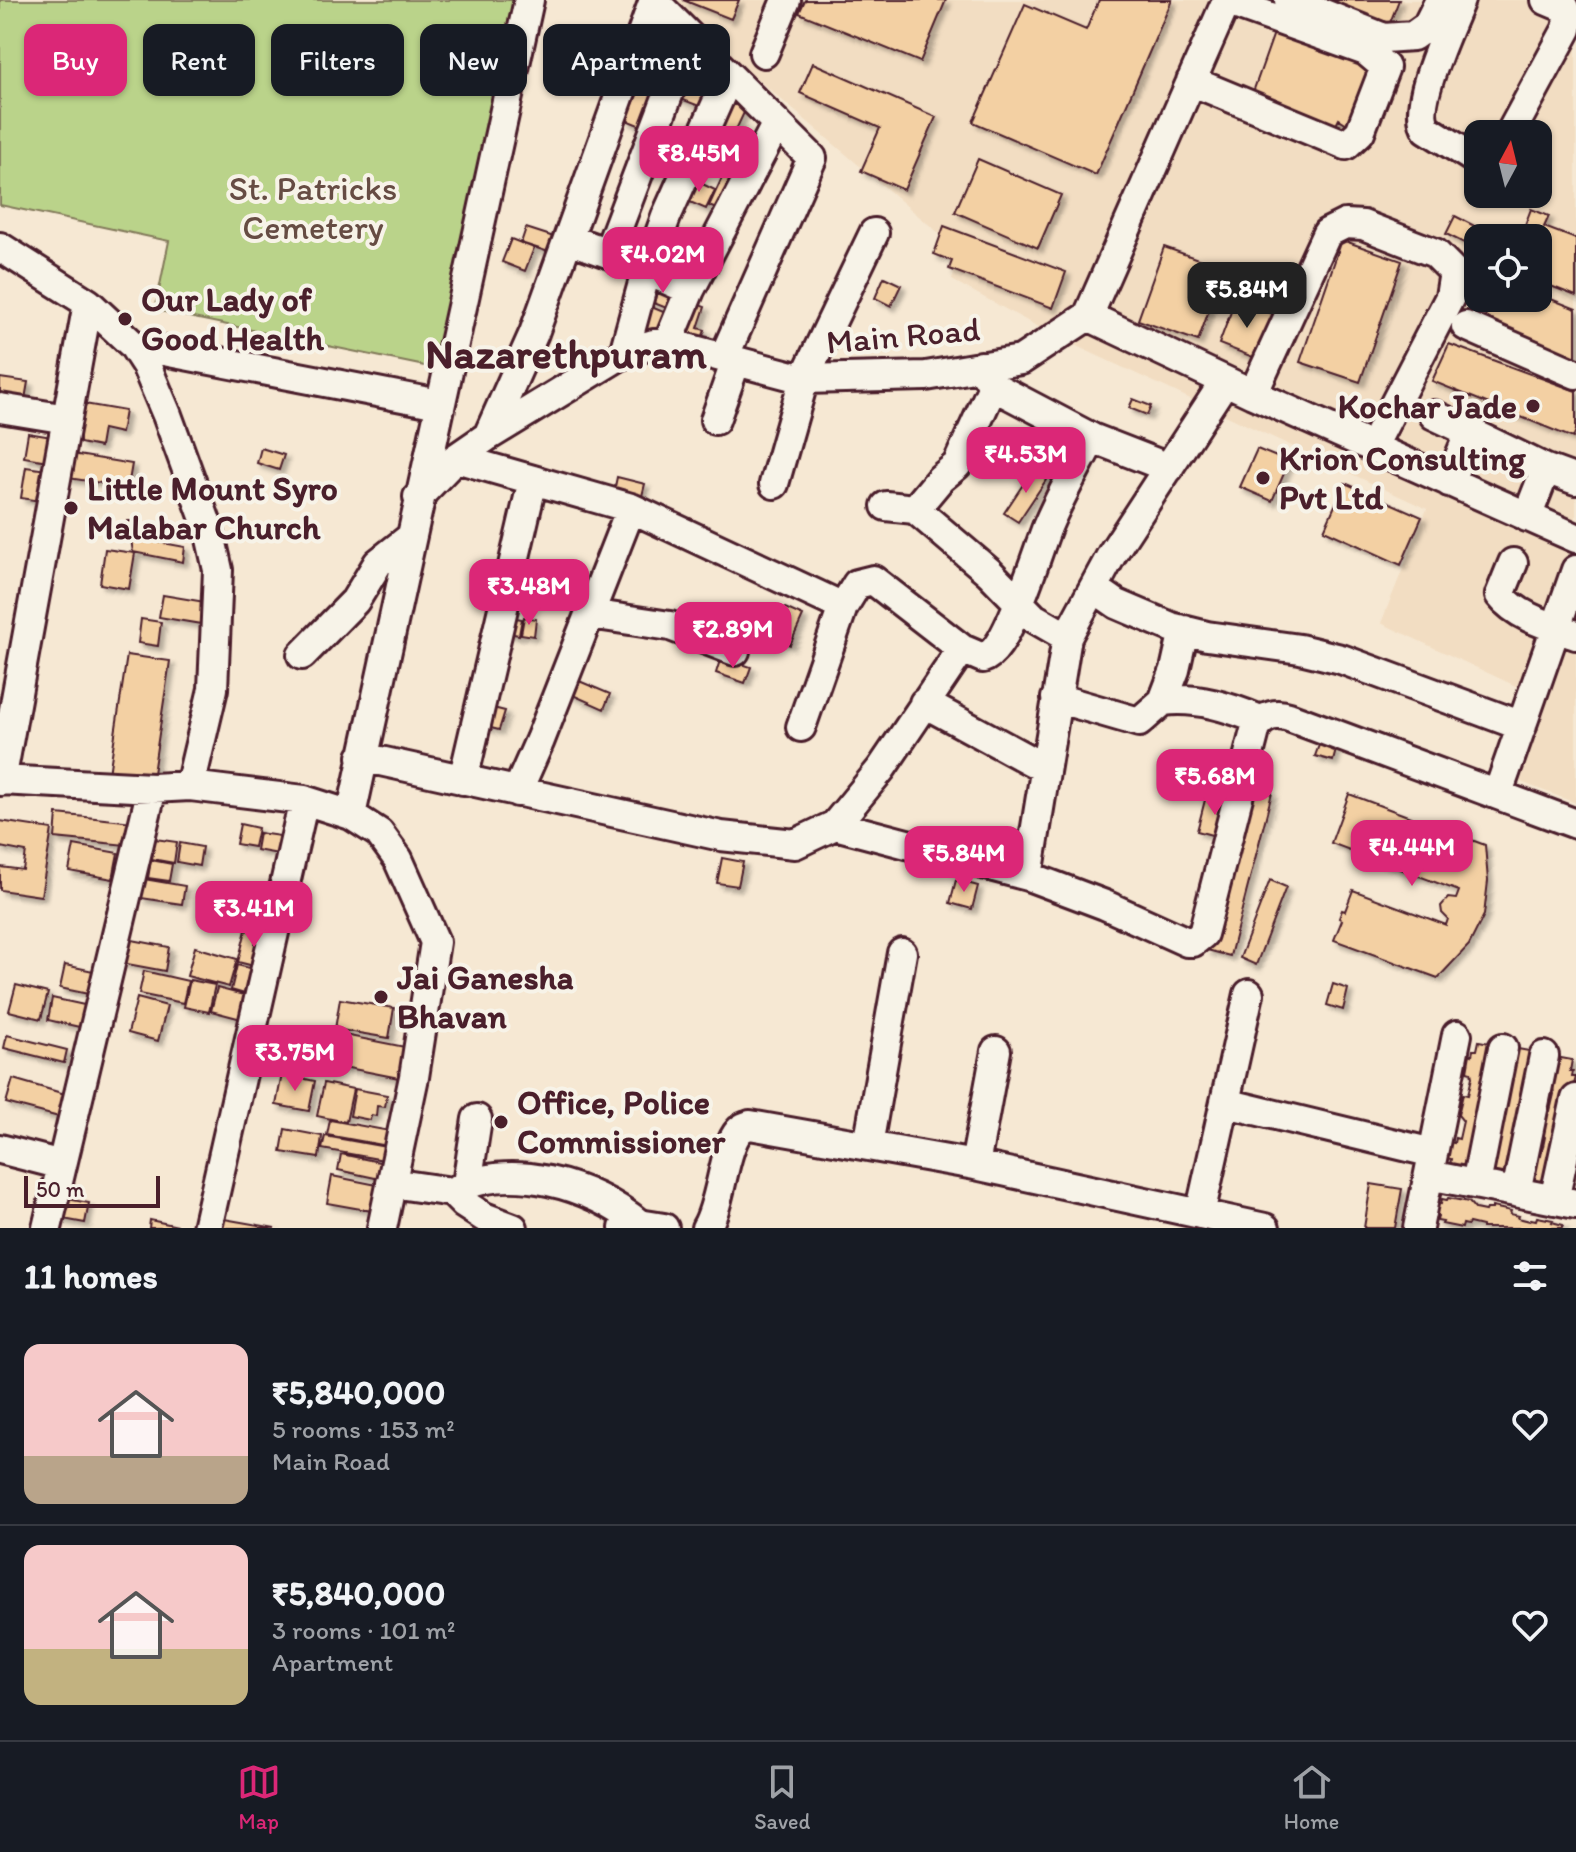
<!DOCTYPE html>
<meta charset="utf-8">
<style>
body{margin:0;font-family:Itim,sans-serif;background:#20242c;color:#f1f3f6;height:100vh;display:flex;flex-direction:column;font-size:30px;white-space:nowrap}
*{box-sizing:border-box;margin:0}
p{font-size:26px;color:#9ea1a6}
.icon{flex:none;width:44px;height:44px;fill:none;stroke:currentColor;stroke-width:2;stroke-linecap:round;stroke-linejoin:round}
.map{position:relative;height:1228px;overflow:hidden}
.panel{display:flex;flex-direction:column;background:#171b24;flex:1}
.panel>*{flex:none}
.banner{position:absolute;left:24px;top:24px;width:800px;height:72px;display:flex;gap:16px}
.needle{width:52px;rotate:7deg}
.tools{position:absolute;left:1464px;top:120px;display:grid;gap:16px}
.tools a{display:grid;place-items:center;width:88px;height:88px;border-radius:16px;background:#171b24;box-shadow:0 2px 6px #0004;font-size:40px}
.scale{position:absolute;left:24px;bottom:20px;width:136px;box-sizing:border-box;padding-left:8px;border:4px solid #4a1f2b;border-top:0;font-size:22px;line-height:28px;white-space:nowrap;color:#4a1f2b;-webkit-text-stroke:6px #f7f3e8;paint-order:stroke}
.price{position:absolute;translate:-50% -68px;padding:0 18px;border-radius:16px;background:#db2777;color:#fff;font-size:26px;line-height:52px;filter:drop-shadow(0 2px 4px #0008)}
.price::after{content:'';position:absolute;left:50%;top:48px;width:24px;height:18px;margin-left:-12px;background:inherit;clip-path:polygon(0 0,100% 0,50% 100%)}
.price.current{background:#222;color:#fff}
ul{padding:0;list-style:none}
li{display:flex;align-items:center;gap:24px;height:200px;padding:0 24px}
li+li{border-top:2px solid #363941}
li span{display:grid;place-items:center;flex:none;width:224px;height:160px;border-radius:16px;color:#555}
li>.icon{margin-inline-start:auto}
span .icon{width:96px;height:96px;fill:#fffc;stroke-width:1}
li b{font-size:34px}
h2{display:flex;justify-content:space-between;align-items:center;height:96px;padding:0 24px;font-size:34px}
.chip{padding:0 28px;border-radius:16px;background:#171b24;box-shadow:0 2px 6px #0004;font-size:28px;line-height:72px}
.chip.current{background:#db2777;color:#fff}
.dock{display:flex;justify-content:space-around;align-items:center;height:112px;border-top:2px solid #363941;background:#171b24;font-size:22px;color:#9ea1a6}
.dock a{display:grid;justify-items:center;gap:4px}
.dock .current{color:#db2777}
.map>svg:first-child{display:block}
</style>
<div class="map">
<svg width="1576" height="1228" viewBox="0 0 1576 1228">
<defs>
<filter id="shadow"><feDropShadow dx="4.5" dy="4.5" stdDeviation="2" flood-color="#0004"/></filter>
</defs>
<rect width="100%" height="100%" fill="#f6e8d3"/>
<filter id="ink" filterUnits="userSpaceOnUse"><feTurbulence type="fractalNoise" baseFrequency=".0125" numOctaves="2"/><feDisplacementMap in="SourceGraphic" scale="16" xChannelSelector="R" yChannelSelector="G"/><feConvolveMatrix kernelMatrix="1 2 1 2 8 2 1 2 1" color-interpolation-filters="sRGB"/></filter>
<g filter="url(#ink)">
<path fill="#f2ddc2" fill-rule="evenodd" d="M664,0H1576V803L1500,774L1535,695L1381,623L1427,509L1055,336L952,280L960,251ZM1478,134H1538V194H1478ZM1478,238H1538V298H1478Z"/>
<path fill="#bad38a" stroke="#82795a" stroke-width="2" d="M0,0H523L444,370L155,310L169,241L0,205Z"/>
<path fill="#f3d0a3" stroke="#4a1f2b" stroke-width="2" filter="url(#shadow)" d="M683,0H739L731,19Z
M805,0H946L920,62L799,13Z
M1099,0H1172L1096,175L973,122L1025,4L1086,30Z
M1326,0H1399L1389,25Z
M654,27L667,32L660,49L648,44Z
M1274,33L1376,70L1352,127L1339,119L1333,131L1252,95Z
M653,50L677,59L671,74L648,65Z
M690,60L718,72L707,109L673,96Z
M813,63L936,117L904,190L861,171L880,128L800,93Z
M642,65L671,77L664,94L635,82Z
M641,86L666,97L651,130L626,120Z
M729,96L748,104L734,134L715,126Z
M731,150L752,161L744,175L724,164Z
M978,159L1061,195L1038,248L955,212Z
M726,169L745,178L728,214L709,206Z
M692,179L715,190L706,209L683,199Z
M1531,209L1549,216L1544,227L1576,239V296L1538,281V238H1520Z
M1455,216L1490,234L1488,238H1478V250L1446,234Z
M944,226L1066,272L1053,308L949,269L952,261L934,254Z
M526,228L560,239L555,254L521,243Z
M511,239L534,248L525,271L502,262Z
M1342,240L1402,261L1360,382L1300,362Z
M1164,247L1224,268L1198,341L1138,320Z
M884,277L901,285L891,306L875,298Z
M652,279L682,291L674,311L644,299Z
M1538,294L1576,309V360L1483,322L1492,298H1538Z
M688,301L705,307L698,328L705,330L700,344L675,335Z
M1235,301L1274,314L1258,359L1219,344Z
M642,303L673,316L663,339L632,326Z
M1449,344L1576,391V430L1573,438L1432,381Z
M0,378L28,382L24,405L0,402Z
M1133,399L1151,406L1147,415L1129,408Z
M79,403L125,411L121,433L103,429L100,447L80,443Z
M28,433L52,437L48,461L24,457Z
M261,448L284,455L279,470L257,463Z
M1257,449L1289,462L1272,501L1240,487Z
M72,454L132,464L128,487L68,478Z
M26,467L47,470L41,501L21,498Z
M1034,468L1048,477L1018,522L1004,513Z
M617,477L645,484L639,508L612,501Z
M1345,483L1422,517L1401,565L1324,530Z
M128,521H137L141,539L185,547L183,562L133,552Z
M105,549L135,553L129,589L100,584Z
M163,595L205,602L201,624L159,617Z
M785,608L803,616L790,645L772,637Z
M505,616L522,619L519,635L503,632Z
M524,617L536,619L534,636L521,634Z
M141,619L161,622L158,646L138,643Z
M127,655L170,661L152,780L109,774Z
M721,657L751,667L745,683L716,673Z
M572,678L610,694L604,709L566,692Z
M489,707L505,711L499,730L483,726Z
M1319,745L1336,750L1333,761L1315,756Z
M1249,787L1272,793L1230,956L1207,950Z
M1349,794L1485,845L1488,881L1484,915L1469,945L1438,978L1334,940L1342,920L1339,918L1342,910L1345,911L1353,890L1446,925L1448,919L1442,913L1441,906L1448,898L1456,899L1459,891L1331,843Z
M1206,796L1232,802L1223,838L1197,831Z
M57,814L134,822L126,845L55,838Z
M0,821L52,829L41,896L0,890V867L23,870L26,852L0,847Z
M240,824L258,828L254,847L236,844Z
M259,833L287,837L284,855L256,850Z
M155,839L177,842L174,863L152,859Z
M180,843L202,847L199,866L177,862Z
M74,845L118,853L113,879L69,871Z
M722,858L743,862L738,886L717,883Z
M151,860L172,864L169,881L148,878Z
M144,879L185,886L182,904L141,898Z
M956,880L978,886L972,909L950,903Z
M1270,880L1286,887L1256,965L1240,958Z
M246,930L270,935L262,968L238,962Z
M127,939L169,947L165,971L122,963Z
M195,947L237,959L229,987L187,976Z
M65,965L98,972L93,995L60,988Z
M237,965L261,971L255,997L231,990Z
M144,971L188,981L183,1003L139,994Z
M190,980L215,985L209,1012L184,1007Z
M1333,984L1348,989L1343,1010L1327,1005Z
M16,985L48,993L41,1019L9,1011Z
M217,988L255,998L249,1021L211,1011Z
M52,998L89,1006L84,1028L48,1020Z
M137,998L167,1006L158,1041L128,1033Z
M340,999L394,1008L389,1038L335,1029Z
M334,1033L405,1047L399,1078L328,1064Z
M7,1035L67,1050L64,1063L4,1048Z
M1479,1041L1490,1043L1470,1168L1464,1167L1462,1179L1451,1176L1453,1165H1450L1451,1159L1446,1158L1449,1142L1454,1143L1455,1138L1459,1139L1463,1121L1458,1115L1463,1094L1468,1095L1472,1077L1471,1072L1467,1071L1470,1054L1472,1055L1473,1050H1477Z
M1518,1049L1529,1051L1527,1062L1530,1063L1521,1097L1517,1134L1514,1133L1510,1150L1515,1151L1503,1187L1486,1172L1510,1057L1516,1058Z
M1561,1058L1572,1060L1570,1071H1573L1572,1077H1576L1544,1195L1532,1181L1537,1155L1541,1156L1545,1137L1541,1132L1545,1110L1550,1111L1554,1094L1553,1088H1549Z
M282,1074L315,1081L309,1111L276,1105Z
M13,1079L65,1094L59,1117L6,1103Z
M324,1083L353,1089L346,1122L317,1116Z
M355,1089L387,1095L385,1107L377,1106L376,1116L371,1115L370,1120L350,1116Z
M330,1120L390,1131L388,1146L327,1135Z
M285,1129L322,1136L319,1158L281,1152Z
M325,1136L386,1147L384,1160L322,1149Z
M341,1154L384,1163L380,1179L338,1170Z
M332,1176L377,1185L372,1211L327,1203Z
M1371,1184L1402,1189L1395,1228H1364Z
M62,1198L89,1203L85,1223L58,1218Z
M1448,1198L1469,1202L1475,1209L1485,1211L1486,1209H1492V1207L1511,1211L1510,1214L1519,1216L1518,1218L1530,1221L1531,1219L1536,1220L1537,1217L1553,1220L1552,1222L1563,1225L1562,1228H1482V1226L1469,1223L1468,1225L1463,1224L1462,1228L1442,1224L1443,1222L1437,1221L1438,1216L1430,1214L1432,1202L1441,1204L1442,1199L1447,1200Z
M213,1217L275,1228H211Z
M150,1220L187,1228H149Z"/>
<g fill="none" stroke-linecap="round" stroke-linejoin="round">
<defs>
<path id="minor" d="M1289,0L1384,38L1413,36L1427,26L1440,0
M1460,0C1450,26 1410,107 1427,129L1478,161
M654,1L812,158L724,357
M764,53L786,0
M1191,81L1346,145L1360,132L1385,67L1366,51L1226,1
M1510,134L1567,29L1569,19L1565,8L1546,0
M569,239L608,253L690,290
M0,247L88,303L133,345L146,365L167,415L209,530L218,570L213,689L190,786
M608,253L690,37
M1088,316L1253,394L1576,538
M1466,326L1576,374
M668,343L690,290L777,123
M133,345L439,404
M624,353L646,272L666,217L729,76
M981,366L993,386L1092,438L1169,468
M1253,394L1327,233L1345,224L1363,225L1435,253L1454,272L1450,297L1372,448
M0,408L67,419
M1434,415L1470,432
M715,420L736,361
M488,436L534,333L654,0
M456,458L631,508L843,607
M1449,482L1470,432L1546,469L1576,480
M774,484L804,379L874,233
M418,497L456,458L488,436L624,353L654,344L668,343L804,379L926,376L1021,360L1088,316L1227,0
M886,506L915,509L989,572L1034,618L1067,637
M915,509L940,479L957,465L993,386
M1527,517L1546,469
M1513,563L1500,595C1517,617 1551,626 1576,635
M1094,588L1117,604L1171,627L1207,636L1300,649L1341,659L1522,726
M590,614L670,626L735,651
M302,655L355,601L378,563L411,537
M1056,698L1139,722L1163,701L1175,670L1184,630
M1163,701C1198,697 1229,707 1260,720
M924,703L1044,768
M801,727L843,607L857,584L873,580L962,649
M362,757L721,836L795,844L835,825L881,769L962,649L983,658C1008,651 1037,552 1047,527C1060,496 1077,467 1092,438
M0,780L152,788L190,786L304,800L351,815L379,833L398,859L435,942L414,1077L382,1228
M463,780L533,480
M1,781L88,303
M517,792L540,740L631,508
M1498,793L1576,570
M351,815L529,0
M835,825L1028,876L1105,905L1187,942H1193L1203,934L1256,727C1264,715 1277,713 1289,717L1576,824
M1028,876L1067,637L1112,554L1225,381
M1226,1103L1433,1153
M868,1145L902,953
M0,1149L62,1165
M975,1165L996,1051
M1429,1175L1576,1204
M391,1183L452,1192L464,1204L484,1217L513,1228
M467,1184L477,1119
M1476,1184L1503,1048
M452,1192C506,1159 593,1185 639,1224
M1516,1192L1544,1056
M1554,1200L1576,1099
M1200,1214L1249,994
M47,1228L152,788
M207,1228L304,800
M624,1228L639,1224L664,1228
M706,1228C722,1202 723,1148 739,1131C742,1127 745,1127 750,1125L975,1165L1265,1228
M1418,1228L1457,1035"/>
</defs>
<use href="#minor" stroke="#4a1f2b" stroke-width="34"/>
<use href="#minor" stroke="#f7f3e8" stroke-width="28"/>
</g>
</g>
<g fill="#4a1f2b" stroke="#f7f3e8" stroke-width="3">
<circle cx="125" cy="319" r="8"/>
<circle cx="1533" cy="406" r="8"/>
<circle cx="1263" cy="478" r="8"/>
<circle cx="71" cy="508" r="8"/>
<circle cx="381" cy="997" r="8"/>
<circle cx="501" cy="1122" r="8"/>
</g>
<g text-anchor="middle" stroke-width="8" stroke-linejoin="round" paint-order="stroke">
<g font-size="34" fill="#664c43" stroke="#f7f3e8">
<text x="313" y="200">St. Patricks<tspan x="313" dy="39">Cemetery</tspan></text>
</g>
<g font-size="34" font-weight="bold" fill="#4a1f2b" stroke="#f7f3e8" text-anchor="start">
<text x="141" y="311">Our Lady of<tspan x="141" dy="39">Good Health</tspan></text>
<text x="1517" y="418" text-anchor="end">Kochar Jade</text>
<text x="1279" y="470">Krion Consulting<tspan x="1279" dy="39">Pvt Ltd</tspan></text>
<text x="87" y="500">Little Mount Syro<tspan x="87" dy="39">Malabar Church</tspan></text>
<text x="397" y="989">Jai Ganesha<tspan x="397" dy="39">Bhavan</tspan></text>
<text x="517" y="1114">Office, Police<tspan x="517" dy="39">Commissioner</tspan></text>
</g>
<g font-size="34" fill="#4a1f2b" stroke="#f7f3e8">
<text transform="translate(903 335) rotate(-5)" y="12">Main Road</text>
</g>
<g font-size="42" font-weight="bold" fill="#4a1f2b" stroke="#f7f3e8">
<text x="566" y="368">Nazarethpuram</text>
</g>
</g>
</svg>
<div class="tools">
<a><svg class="needle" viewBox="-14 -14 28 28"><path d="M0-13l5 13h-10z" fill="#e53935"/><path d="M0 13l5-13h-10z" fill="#9ea1a6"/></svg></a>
<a><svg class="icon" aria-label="locate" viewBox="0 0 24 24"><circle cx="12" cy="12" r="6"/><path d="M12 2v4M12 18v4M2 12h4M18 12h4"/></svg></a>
</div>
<div class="scale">50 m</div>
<b class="price" style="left:699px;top:194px">₹8.45M</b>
<b class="price" style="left:663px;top:295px">₹4.02M</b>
<b class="price current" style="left:1247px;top:330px">₹5.84M</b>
<b class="price" style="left:1026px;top:495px">₹4.53M</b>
<b class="price" style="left:529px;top:627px">₹3.48M</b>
<b class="price" style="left:733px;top:670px">₹2.89M</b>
<b class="price" style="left:1215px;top:817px">₹5.68M</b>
<b class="price" style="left:1412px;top:888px">₹4.44M</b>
<b class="price" style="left:964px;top:894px">₹5.84M</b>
<b class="price" style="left:254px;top:949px">₹3.41M</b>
<b class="price" style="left:295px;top:1093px">₹3.75M</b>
<div class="banner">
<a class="chip current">Buy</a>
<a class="chip">Rent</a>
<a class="chip">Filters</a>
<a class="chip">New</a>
<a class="chip">Apartment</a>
</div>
</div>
<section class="panel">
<h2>11 homes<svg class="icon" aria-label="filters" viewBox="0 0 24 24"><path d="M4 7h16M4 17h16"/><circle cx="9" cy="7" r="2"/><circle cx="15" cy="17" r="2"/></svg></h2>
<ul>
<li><span style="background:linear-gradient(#f6c9c9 70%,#b9a48a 0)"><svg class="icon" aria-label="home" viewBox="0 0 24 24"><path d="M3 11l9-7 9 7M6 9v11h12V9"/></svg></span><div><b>₹5,840,000</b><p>5 rooms · 153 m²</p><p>Main Road</p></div><svg class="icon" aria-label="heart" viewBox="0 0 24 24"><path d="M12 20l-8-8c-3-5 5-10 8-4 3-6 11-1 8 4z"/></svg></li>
<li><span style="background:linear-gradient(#f6c9c9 65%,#c2b280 0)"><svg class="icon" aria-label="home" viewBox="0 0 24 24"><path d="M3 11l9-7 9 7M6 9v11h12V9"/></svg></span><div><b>₹5,840,000</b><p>3 rooms · 101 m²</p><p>Apartment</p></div><svg class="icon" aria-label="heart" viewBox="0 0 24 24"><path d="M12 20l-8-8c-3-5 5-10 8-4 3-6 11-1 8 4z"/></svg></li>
</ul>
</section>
<nav class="dock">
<a class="current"><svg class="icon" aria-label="map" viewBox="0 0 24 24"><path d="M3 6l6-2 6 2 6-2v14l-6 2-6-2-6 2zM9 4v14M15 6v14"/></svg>Map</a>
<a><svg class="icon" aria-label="saved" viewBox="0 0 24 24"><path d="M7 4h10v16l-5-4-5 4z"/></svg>Saved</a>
<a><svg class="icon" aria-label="home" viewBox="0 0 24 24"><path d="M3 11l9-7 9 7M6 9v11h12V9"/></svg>Home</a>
</nav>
